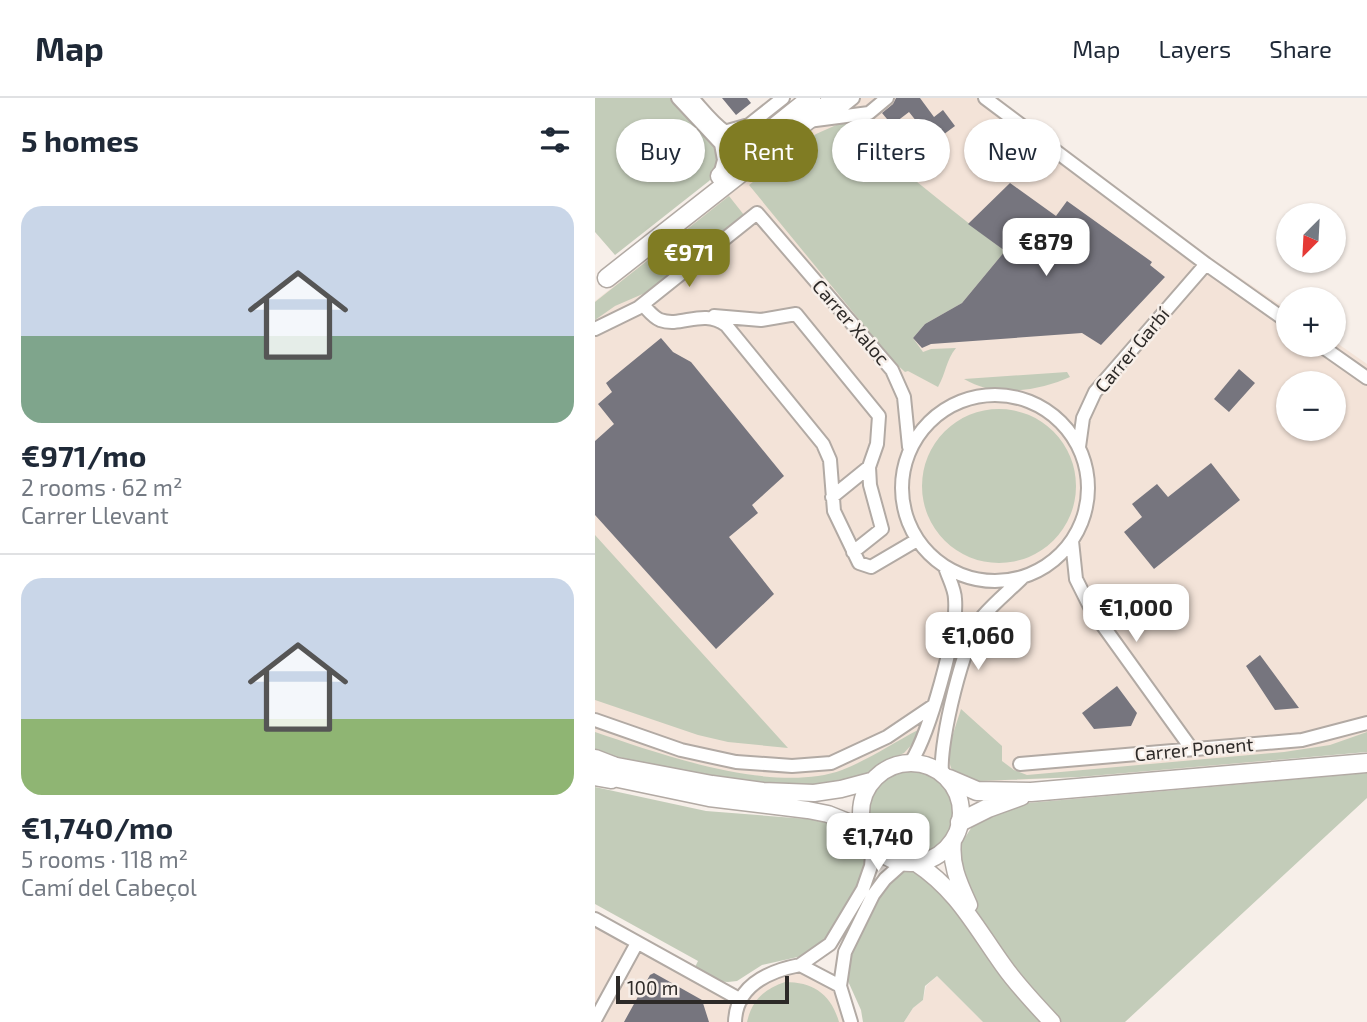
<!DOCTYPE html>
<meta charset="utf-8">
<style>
body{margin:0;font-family:"Exo 2",sans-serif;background:#f2f2f3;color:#1f2937;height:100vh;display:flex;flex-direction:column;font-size:26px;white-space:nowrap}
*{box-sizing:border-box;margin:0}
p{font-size:23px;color:#747a83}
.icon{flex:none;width:38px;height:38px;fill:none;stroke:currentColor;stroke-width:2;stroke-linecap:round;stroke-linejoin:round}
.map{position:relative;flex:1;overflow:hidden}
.sheet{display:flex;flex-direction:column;background:#fff;width:595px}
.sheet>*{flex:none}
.hud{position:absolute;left:21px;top:21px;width:646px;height:63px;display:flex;gap:14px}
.needle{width:46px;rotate:204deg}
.fabs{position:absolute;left:681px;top:105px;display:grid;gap:14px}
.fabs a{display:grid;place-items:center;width:70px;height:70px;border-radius:50%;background:#fff;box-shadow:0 2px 5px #0004;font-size:35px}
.scale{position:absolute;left:21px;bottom:18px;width:173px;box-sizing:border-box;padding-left:7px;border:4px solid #2d2a28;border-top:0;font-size:19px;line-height:24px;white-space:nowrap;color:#2d2a28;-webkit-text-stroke:5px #f7efe9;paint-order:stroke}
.price{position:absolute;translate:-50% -60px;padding:0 16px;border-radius:14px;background:#fff;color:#222;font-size:23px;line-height:46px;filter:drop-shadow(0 2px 4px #0008)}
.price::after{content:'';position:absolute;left:50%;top:42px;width:21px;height:16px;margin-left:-10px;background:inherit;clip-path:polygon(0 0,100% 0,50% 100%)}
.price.on{background:#807c23;color:#fff}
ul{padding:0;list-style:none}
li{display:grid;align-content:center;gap:14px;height:371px;padding:0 21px}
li+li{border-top:2px solid #e0e1e3}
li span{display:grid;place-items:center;height:217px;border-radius:21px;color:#555}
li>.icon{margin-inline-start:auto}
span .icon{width:126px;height:126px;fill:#fffc;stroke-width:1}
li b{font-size:30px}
h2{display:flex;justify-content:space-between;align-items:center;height:84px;padding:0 21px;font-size:30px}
.pill{padding:0 24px;border-radius:32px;background:#fff;box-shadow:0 2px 5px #0004;font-size:24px;line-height:63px}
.pill.on{background:#807c23;color:#fff}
header{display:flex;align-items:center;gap:42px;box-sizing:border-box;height:98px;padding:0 35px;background:#fff;border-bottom:2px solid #e0e1e3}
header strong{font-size:33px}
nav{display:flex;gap:38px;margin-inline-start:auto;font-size:24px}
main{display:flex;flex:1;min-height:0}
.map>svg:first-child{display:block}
</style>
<header>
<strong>Map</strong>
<nav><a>Map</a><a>Layers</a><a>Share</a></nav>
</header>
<main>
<section class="sheet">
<h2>5 homes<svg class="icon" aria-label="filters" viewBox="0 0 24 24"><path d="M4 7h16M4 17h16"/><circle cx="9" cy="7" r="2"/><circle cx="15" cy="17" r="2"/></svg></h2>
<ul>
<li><span style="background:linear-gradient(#c9d6e8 60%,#7fa58c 0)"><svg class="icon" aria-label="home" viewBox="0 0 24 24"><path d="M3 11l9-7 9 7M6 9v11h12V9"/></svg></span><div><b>€971/mo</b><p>2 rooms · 62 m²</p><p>Carrer Llevant</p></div></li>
<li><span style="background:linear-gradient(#c9d6e8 65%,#8fb573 0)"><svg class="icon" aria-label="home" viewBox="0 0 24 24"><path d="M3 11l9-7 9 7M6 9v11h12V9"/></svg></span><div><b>€1,740/mo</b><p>5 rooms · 118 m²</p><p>Camí del Cabeçol</p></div></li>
</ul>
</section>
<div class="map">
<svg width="772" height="924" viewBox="0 0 772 924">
<rect width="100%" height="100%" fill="#f7efe9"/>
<path fill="#f3e3d8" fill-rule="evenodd" d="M256,0H401L615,159L693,212V247H738L739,243L772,266V643L726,656L673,663L482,679L385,684L378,688L367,684L343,665L326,658H305L289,664L267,678L236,687L26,661L0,654V203ZM693,285H738V331H693Z
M0,822L145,902L158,889L203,871L244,892L253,924H0Z
M342,878L388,924H309L318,910L328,902L331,888Z"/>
<path fill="#c3ccb9" d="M0,0H79L119,45L126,59L120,76L114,83L20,157L0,134Z
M248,24C302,67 355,112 410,153L367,205L330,226L318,240L328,254L336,251L361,250C351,262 351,275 343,289L313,273L310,274L298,263L154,87L221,36Z
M134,98L149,117L50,195L20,208L0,222V204Z
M472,274L475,279C444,293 400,300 369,281Z
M327 388a77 77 0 1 1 154 0a77 77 0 1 1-154 0Z
M0,437L193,650L133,644L103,637L0,602Z
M366,611L407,648V663L419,672L432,677L689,654L735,647L772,634V654L484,679L384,683L377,687C371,683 362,680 358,674C348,658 361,628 366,611Z
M323,632L320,643L309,655L289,664L267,678L236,687L194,689L142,684L0,654V634C65,656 179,697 247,672C273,662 298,645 323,632Z
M274 714a43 43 0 1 1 86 0a43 43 0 1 1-86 0Z
M772,675V700L530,924H465L413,862L379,809L362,752L380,724L421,706Z
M0,689L111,713L225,722L256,733L266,741L272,764L269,779L228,847L207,858L167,867L142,883L133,884L119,883L98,873L103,863L0,806Z
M315,772L335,780L449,924H388L342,878L330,888L328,902L318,910L309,924H268L266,912L252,881L254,855L291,785L307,773Z
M190,884C218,884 236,896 244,924H152C157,902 169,891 190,884Z"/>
<path fill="#76757e" d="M127,0H152L156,5L141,17Z
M301,0H325L339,19L348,12L360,28L329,51L317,35L326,29L314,14L297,27L287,15L298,6Z
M415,85L461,118L472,103L557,164L555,167L570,179L506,247L487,235L336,246L327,250L318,240L330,226L367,205L410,153L373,126Z
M66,240L78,254L96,264L189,378L157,407L163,415L134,439L179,496L121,551L0,417V343L19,326L3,306L17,294L11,285Z
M644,271L660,285L634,314L619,301Z
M616,365L645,402L559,471L529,434L547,419L537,406L562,386L573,399Z
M665,557L704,610L680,612L651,568Z
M522,588L542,615L536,628L499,631L487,615Z
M59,875L107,902L114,924H29L55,877Z"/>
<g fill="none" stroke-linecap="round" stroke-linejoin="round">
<defs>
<path id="minor" d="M83,0L126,46L129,62L125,77
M97,0C116,21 133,47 164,41
M390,0L611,166L693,224
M233,20L258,0
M213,23L274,15L292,0
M129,34L154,27L188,0
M48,207C53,212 58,219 65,222C87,230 107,210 131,227L228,346L235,362L239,413L264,465L276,469L322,442
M119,218L166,222L201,216L284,318L282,346L274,369L237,399
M0,231L43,210L162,115L297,272L309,299L314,349
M725,247L772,280
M307 390a93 93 0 1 1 186 0a93 93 0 1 1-186 0Z
M484,349L488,320L500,294L611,166
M477,443L481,481L496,511L596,650
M258,454L287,431L275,387L274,369
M0,622L86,652L141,664L197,668L236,665L292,639L338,608
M316,664C334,636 363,535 360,501C360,491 353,479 350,469
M425,666L707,642L772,625
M347,675C344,644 369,541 388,518C400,504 415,492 428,479
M0,821L146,902
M205,867L235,846L268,791L276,768L278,747
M245,888L250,854L278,797L290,781L309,764
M0,922L42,845
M140,924C141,887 174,873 205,867L245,888L256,924"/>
<path id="major" d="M6,665L117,686L168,693L219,695L246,691L276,683
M266 715a50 50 0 1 1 100 0a50 50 0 1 1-100 0Z
M4,677L114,700L213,712L233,716L268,730
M358,742C355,767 364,785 374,807
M321,765C362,792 380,828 408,867C422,887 440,906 457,924"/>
<path id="highway" d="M125,78L165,41L216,0
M12,180L241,0
M0,661L18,668
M0,678L16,681
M354,681L382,693L436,694L772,665
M365,724L393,710L426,698"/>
</defs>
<use href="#minor" stroke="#b2aaa4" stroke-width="16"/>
<use href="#major" stroke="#b2aaa4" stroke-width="19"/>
<use href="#highway" stroke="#b2aaa4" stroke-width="21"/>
<use href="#minor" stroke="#fff" stroke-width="12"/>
<use href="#major" stroke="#fff" stroke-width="16"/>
<use href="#highway" stroke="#fff" stroke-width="18"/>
</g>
<g text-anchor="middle" stroke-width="5" stroke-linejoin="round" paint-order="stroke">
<g font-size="19" fill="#2d2a28" stroke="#f7efe9">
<text transform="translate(256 224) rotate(49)" y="7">Carrer Xaloc</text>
<text transform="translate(537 252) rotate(-50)" y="7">Carrer Garbí</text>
<text transform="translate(599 651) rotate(-5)" y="7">Carrer Ponent</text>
</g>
</g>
</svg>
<div class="fabs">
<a><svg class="needle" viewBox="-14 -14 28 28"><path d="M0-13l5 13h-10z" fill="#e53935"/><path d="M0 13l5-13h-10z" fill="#747a83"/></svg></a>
<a>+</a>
<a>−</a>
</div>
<div class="scale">100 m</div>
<b class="price" style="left:451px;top:180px">€879</b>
<b class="price on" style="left:94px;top:191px">€971</b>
<b class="price" style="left:541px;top:546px">€1,000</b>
<b class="price" style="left:383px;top:574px">€1,060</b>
<b class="price" style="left:283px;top:775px">€1,740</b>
<div class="hud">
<a class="pill">Buy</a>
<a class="pill on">Rent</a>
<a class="pill">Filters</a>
<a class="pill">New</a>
</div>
</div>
</main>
